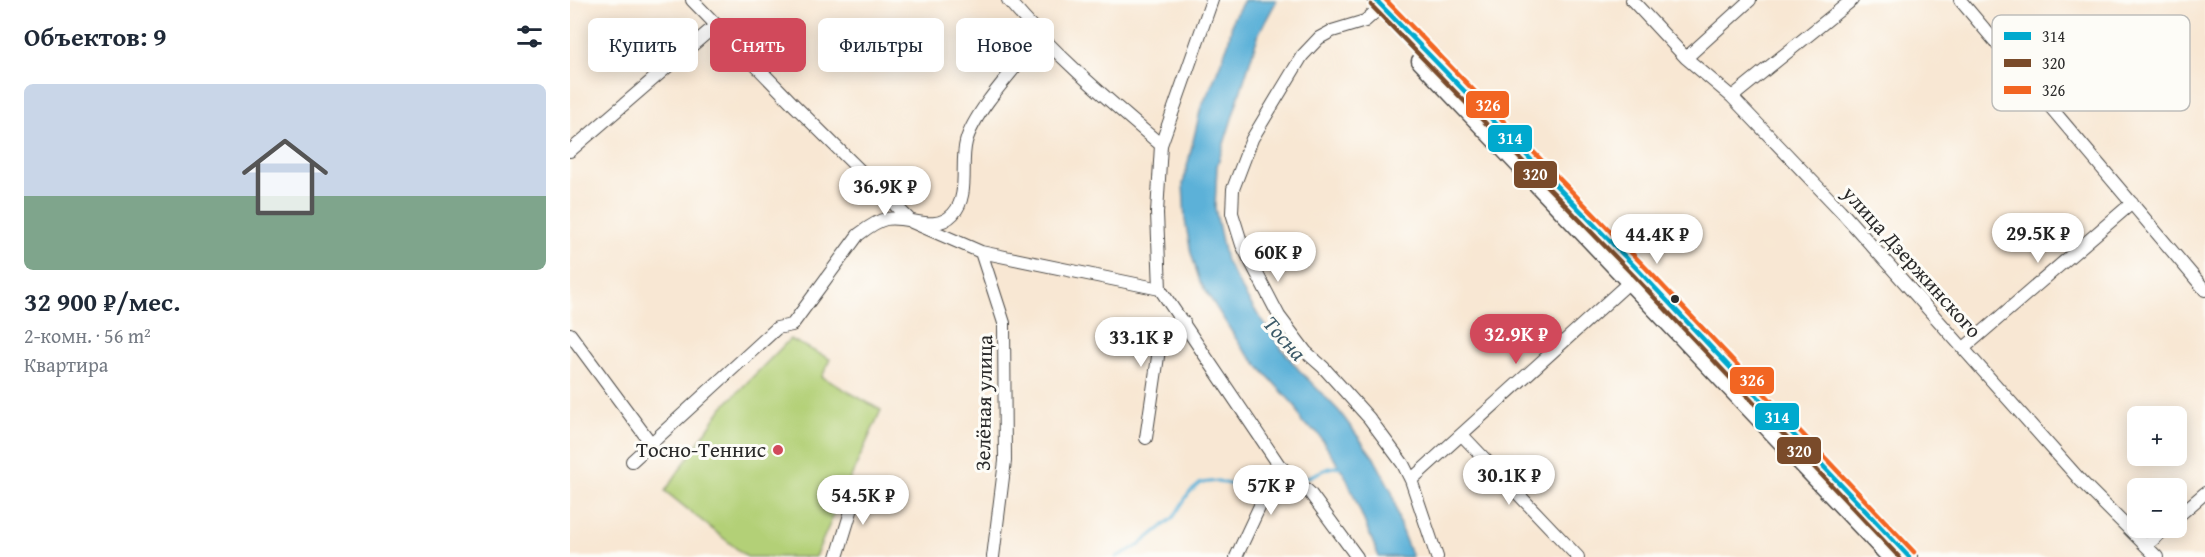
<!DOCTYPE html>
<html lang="ru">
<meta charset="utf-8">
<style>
body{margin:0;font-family:"Gentium Book Plus",serif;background:#f2f2f3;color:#1f2937;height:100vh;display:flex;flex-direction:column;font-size:22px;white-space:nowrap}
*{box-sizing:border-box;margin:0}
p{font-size:20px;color:#747a83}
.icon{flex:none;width:33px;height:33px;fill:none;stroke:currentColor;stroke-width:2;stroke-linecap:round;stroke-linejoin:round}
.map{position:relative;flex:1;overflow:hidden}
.side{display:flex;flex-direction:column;background:#fff;width:570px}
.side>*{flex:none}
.banner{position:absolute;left:18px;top:18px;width:570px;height:54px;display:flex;gap:12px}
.fabs{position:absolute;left:1557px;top:406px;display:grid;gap:12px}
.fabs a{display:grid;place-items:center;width:60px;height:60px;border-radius:9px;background:#fff;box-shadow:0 3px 15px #0003;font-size:30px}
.price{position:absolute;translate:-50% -51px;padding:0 14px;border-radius:21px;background:#fff;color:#222;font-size:20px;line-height:39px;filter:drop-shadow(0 2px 3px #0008)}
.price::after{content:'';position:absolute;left:50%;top:36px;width:18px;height:14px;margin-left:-9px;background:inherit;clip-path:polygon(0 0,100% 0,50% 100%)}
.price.selected{background:#d1495b;color:#fff}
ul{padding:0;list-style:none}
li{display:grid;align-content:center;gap:12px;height:318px;padding:0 24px}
li span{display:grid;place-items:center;height:186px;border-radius:9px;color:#555}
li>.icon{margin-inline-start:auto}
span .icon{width:108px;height:108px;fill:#fffc;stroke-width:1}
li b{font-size:26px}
h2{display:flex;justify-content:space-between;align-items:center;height:72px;padding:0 24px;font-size:26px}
.chip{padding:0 21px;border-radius:9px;background:#fff;box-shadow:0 3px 15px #0003;font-size:21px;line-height:54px}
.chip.selected{background:#d1495b;color:#fff}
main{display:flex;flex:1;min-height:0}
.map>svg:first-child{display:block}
</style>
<main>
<section class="side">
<h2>Объектов: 9<svg class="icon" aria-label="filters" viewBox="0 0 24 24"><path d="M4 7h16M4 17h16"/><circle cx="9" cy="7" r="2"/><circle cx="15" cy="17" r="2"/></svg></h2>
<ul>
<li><span style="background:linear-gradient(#c9d6e8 60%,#7fa58c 0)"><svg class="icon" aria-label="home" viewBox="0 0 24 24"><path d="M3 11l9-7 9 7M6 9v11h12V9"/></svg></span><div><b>32 900 ₽/мес.</b><p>2-комн. · 56 m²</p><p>Квартира</p></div></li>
</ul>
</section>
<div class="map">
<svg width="1635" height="557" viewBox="0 0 1635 557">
<rect width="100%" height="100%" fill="#fdfcf7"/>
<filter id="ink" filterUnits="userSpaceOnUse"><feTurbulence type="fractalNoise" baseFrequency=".0167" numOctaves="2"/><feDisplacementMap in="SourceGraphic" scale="12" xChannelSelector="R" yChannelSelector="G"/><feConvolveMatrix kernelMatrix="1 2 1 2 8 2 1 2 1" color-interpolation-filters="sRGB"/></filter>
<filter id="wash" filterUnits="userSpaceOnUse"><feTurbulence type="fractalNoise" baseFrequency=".008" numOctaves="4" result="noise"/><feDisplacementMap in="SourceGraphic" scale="24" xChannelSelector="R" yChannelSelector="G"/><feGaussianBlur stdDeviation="1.35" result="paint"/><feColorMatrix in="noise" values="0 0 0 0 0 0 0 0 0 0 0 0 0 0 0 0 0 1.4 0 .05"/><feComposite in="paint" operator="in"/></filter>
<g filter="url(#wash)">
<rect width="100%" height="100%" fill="#f8e7d3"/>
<path fill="#b3d077" stroke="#6f7e51" stroke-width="1.5" d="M220,339L260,359L252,377L311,410L245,557H177L95,491L152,408Z"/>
<path fill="#5cb1d8" stroke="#446e82" stroke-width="1.5" d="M674,0H707L689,33L647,166L645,208L656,261L679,301L708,344L729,370L769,411L804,458L822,492L831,529L842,557H809L776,477L747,432L732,423L726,407L672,348L630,282L621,253L615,220L613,184L631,107L641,87L658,44L663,19Z"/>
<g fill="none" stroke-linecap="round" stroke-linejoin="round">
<path stroke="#5cb1d8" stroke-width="3" d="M731,480L759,468L772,466
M702,489L722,485
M546,557L568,546L603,518L619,493L631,483L648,481L677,489L690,487"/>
</g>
</g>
<g filter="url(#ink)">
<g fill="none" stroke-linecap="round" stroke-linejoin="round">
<defs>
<path id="street" d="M122,0L224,105L342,222L411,252L590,289
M438,0C485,55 536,98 591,145
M642,0L591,145L587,213L590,289L709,465L740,493L787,557
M1062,0L1116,58L1162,97L1270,210L1511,481L1587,557
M1390,0L1635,290
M804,13L795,21L762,31L749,38L732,56L682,139L663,189L662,213L672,245L709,316L736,352L753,367L799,418L833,464L841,480L867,557
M1116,58L1180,0
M1162,97L1282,0
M0,151L146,25
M411,252L434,323L435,461L423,557
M0,334L80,442
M1394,348L1562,203
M892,435L1008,557
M576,438L590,343L614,322
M62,461L207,328L222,325L288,235C296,229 306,221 316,219C338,215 364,234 383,214C400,196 390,164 396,142C404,111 449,64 470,37
M841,480L1065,277
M1606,518L1635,493
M1576,546L1596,528
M267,557L282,508L281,494
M666,557L709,465"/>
<path id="secondary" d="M806,0L1070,272L1339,557
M850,61L1320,557"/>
</defs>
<use href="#street" stroke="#4a4744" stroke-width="14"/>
<use href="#secondary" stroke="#4a4744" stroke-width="19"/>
<use href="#street" stroke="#fff" stroke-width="12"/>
<use href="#secondary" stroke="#fff" stroke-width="16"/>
<defs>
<path id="bus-1" d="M806,0L1070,272L1339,557"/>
<path id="bus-2" d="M801,5L1065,277L1329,557"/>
<path id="bus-3" d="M816,0L1075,267L1344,552"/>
</defs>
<use href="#bus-1" stroke="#fdfcf7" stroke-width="9"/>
<use href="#bus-2" stroke="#fdfcf7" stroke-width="9"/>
<use href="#bus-3" stroke="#fdfcf7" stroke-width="9"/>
<use href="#bus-1" stroke="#00a9ce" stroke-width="4.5"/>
<use href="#bus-2" stroke="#7a4b2a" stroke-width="4.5"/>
<use href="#bus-3" stroke="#f26522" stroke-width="4.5"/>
</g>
</g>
<circle fill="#2b2b2b" stroke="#fdfcf7" stroke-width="2" cx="1105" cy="299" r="5"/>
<circle fill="#d1495b" stroke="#fdfcf7" stroke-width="2" cx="208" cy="450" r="6"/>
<g text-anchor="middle" stroke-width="6" stroke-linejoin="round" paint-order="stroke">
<g font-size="21" fill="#2b2b2b" stroke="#fdfcf7">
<text transform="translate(1342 262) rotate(48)" y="7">улица Дзержинского</text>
<text transform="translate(414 403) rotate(-89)" y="7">Зелёная улица</text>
</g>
<g font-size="21" fill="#2b2b2b" stroke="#fdfcf7" text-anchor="end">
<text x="196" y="457">Тосно-Теннис</text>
</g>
<g font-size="22" font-style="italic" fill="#3c5a68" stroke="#fdfcf7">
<text transform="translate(715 338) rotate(48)" y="8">Тосна</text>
</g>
</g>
<rect x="1422" y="15" width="198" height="96" rx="9" fill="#fdfcf7" stroke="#bebdba" stroke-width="1.5"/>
<rect x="1434" y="32" width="27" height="8" fill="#00a9ce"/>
<rect x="1434" y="59" width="27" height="8" fill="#7a4b2a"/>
<rect x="1434" y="86" width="27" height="8" fill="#f26522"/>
<g font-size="16" fill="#2b2b2b">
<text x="1472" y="42">314</text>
<text x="1472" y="69">320</text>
<text x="1472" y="96">326</text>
</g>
<g stroke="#fdfcf7" stroke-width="2">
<rect x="895" y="90" width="45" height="29" rx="6" fill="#f26522"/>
<rect x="917" y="124" width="46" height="29" rx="6" fill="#00a9ce"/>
<rect x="943" y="160" width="45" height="29" rx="6" fill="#7a4b2a"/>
<rect x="1159" y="366" width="46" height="29" rx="6" fill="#f26522"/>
<rect x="1184" y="402" width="46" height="29" rx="6" fill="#00a9ce"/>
<rect x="1206" y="436" width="46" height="29" rx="6" fill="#7a4b2a"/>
</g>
<g font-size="16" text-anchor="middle" font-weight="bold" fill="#fff">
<text x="918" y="111">326</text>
<text x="940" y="144">314</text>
<text x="965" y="180">320</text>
<text x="1182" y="386">326</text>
<text x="1207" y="423">314</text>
<text x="1229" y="457">320</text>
</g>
</svg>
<div class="fabs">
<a>+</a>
<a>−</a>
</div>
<b class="price" style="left:315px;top:217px">36.9K ₽</b>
<b class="price" style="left:1468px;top:264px">29.5K ₽</b>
<b class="price" style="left:1087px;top:265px">44.4K ₽</b>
<b class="price" style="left:708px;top:283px">60K ₽</b>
<b class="price selected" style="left:946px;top:365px">32.9K ₽</b>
<b class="price" style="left:571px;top:368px">33.1K ₽</b>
<b class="price" style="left:939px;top:506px">30.1K ₽</b>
<b class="price" style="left:701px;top:516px">57K ₽</b>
<b class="price" style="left:293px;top:526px">54.5K ₽</b>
<div class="banner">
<a class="chip">Купить</a>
<a class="chip selected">Снять</a>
<a class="chip">Фильтры</a>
<a class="chip">Новое</a>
</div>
</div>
</main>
